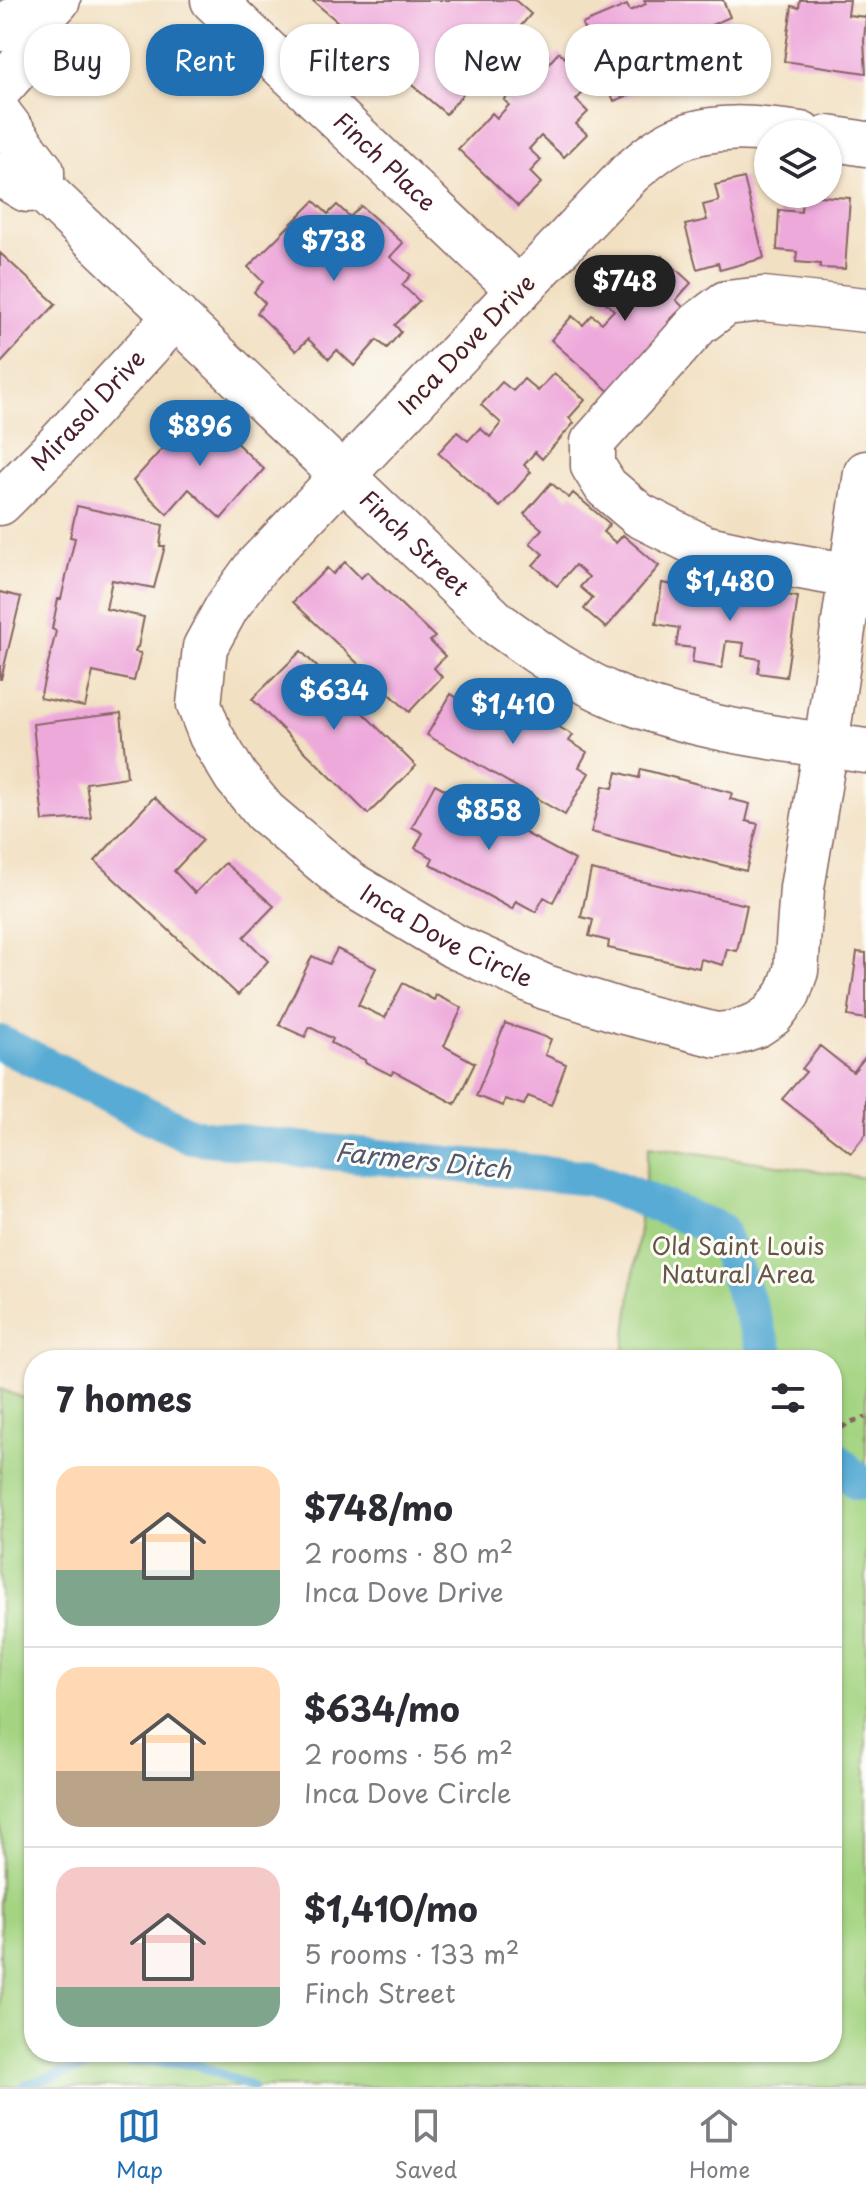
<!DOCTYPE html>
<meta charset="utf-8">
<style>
body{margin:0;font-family:"Playpen Sans",sans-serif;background:#f7f7f7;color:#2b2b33;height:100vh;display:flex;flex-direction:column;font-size:30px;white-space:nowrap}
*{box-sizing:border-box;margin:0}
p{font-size:26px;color:#7c7c81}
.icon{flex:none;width:44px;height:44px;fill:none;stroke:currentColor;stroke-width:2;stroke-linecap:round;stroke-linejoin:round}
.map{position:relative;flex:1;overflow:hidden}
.sheet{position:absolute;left:24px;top:1350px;width:818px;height:712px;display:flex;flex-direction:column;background:#fff;border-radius:32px;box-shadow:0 2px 6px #0004}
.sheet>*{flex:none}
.top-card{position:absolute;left:24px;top:24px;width:818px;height:72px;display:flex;gap:16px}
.controls{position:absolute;left:754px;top:120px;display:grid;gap:16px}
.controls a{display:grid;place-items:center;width:88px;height:88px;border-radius:50%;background:#fff;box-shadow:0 2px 6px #0004;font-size:40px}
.price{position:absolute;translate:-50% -68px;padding:0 18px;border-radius:28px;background:#1f6fb2;color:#fff;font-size:26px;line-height:52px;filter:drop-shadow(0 2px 4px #0008)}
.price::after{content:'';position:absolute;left:50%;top:48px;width:24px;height:18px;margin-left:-12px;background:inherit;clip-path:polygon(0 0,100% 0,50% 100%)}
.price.current{background:#222;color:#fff}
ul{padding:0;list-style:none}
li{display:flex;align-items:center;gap:24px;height:200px;padding:0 32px}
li+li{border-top:2px solid #e1e1e2}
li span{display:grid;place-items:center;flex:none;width:224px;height:160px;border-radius:24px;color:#555}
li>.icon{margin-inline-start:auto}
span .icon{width:96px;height:96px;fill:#fffc;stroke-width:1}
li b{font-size:34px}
h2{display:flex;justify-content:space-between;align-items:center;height:96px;padding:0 32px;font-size:34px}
.pill{padding:0 28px;border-radius:32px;background:#fff;box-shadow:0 2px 6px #0004;font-size:28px;line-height:72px}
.pill.current{background:#1f6fb2;color:#fff}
.tabs{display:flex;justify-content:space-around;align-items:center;height:112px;border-top:2px solid #e1e1e2;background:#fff;font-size:22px;color:#7c7c81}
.tabs a{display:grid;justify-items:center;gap:4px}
.tabs .current{color:#1f6fb2}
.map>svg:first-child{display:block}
</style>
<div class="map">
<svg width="866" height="2087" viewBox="0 0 866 2087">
<rect width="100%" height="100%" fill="#fdfcf7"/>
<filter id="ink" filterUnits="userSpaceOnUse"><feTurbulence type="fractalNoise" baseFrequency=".0125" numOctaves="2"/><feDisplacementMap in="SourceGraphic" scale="16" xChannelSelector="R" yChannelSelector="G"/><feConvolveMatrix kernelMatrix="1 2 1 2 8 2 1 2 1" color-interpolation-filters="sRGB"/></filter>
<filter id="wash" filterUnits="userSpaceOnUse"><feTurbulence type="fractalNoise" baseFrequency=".006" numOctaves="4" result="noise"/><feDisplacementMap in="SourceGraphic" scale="32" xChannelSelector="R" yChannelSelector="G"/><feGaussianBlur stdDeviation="1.8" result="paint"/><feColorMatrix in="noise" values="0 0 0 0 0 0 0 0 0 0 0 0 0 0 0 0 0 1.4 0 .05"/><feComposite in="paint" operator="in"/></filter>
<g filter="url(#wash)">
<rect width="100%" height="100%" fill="#f2e0c2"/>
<path fill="#a4d482" stroke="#777a56" stroke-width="2" d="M649,1146L866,1178V2087H0V1389L34,1402V2052H832V1360H623Z"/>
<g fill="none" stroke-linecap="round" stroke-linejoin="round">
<path stroke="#58abd4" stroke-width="10" d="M24,2087L25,2085L107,2060L195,2064L252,2087"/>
<path stroke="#58abd4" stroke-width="36" d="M0,1043L191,1136L289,1148L590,1178L720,1230L769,1360
M832,1456L858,1482L866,1483"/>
</g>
<g id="blocks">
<path fill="#eea9db" d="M312,0H515L531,14L446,114Z
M644,0H723L730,17L709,26L715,42L700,49L706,62L676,74L664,46L647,53L654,68L638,75L645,89L614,101L582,24L627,5L630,11L646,4Z
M800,0H850L848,15L866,17L864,41L866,73L784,61L792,6L799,8Z
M559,52L592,83L576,100L588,112L576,124L587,134L564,157L541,136L529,149L541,160L530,172L541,183L518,206L458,149L492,113L497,118L509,105L504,100L538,65L543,70Z
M744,178L764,258L720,270L718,263L697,269L685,225L707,220L703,205L719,201L715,185Z
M802,195L850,198L845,269L820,268V264L796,262L797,252L777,250L779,210L801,212Z
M314,201L328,214L337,205L350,217L361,206L403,243L390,257L411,275L402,285L419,301L395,325L401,332L387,348L377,340L354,366L337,350L329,359L308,339L296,351L257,313L265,303L254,292L263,282L248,267Z
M0,253L56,304L0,364Z
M662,256L691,283L676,300L683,307L668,322L672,326L638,358L641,361L612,394L551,340L572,316L583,325L592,315L602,323L614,310L598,296L630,260L646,274Z
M554,373L585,400L569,418L574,423L542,459L535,452L524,465L531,472L500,507L438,453L457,432L468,441L480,428L490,437L501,423L481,405L502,382L513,391L524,379L538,391Z
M199,408L264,469L221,519L189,489L167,514L133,481Z
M551,483L569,498L573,493L610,524L603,532L616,543L623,535L659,566L606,628L584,609L593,598L580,587L589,577L575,565L557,586L533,565L543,554L530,543L542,529L524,514Z
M77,506L163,525L160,546H165L154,588L112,580L106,609L144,617L138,647H137L135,652L141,653L134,681L93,672L85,707L40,698L56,631L52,629L58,599H61L75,538L70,537Z
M345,562L361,578L367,572L435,637L430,641L445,656L434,668L442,677L409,712L293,602L327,568L333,574Z
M687,580L734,587L733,598L749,600L751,589L798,597L786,677L758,673L760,659L742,656L744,643L726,641L722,668L692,663L694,648L676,646L679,628L656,624L662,583L685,587Z
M0,592L21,597L1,679H0Z
M301,651L416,766L368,814L252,699Z
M467,685L487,696L492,689L573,735L569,741L587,752L579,767L589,773L565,815L427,735L451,694L459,699Z
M121,713L127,777L86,783L91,818L43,821L33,724Z
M641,769L732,793L730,799L750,804L746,821L758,824L746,871L591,832L603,786L613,788L617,772L639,778Z
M435,784L575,860L553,902L544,897L536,912L516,901L512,909L430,864L433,858L415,848L423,833L412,827Z
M154,797L203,840L174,871L195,893L225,863L274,906L244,937L268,961L238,995L95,861Z
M591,870L747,905L737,951L727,949L723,965L701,959L699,968L608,948L609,941L589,936L593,920L581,917Z
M337,949L376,968L358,1005L385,1018L403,983L434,1000L436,995L462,1008L444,1046L475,1063L455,1104L394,1071L391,1075L365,1062V1060L331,1043L333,1039L310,1027L305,1037L279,1025L312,956L329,964Z
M857,952L866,953V1019L848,1016Z
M505,1023L551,1039L545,1055L566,1064L551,1105L528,1096L524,1105L505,1099L503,1106L476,1096Z
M820,1046L853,1072L866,1056V1134L851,1153L782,1099L806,1072L802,1069Z"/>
</g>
</g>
<g filter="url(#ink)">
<use href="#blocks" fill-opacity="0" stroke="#856360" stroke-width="2"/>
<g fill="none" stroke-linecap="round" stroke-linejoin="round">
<defs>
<g id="minor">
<path id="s1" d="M213,0L519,290"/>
<path d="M0,29L20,15H44L58,0"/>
<path d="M0,88C19,67 41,45 44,15"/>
<path id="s2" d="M0,115L42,171V189L498,624C536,651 575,680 619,698C698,730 782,739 866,751"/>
<path id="s3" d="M801,134C761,129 714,122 676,140C659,148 644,161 630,173L256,567L227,607L205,647L199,705L211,736L236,777L265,812L349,883L454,946L545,987L621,1011L716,1035L734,1033L757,1025L772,1015L788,994L796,971L802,888L826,745L866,473"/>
<path d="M828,138L866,144"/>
<path d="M0,174L27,190L42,189"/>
<path id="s4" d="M0,503L57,446L176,316"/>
<path d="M851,576L768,561L703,547L639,515L606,487L593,466V442L698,324L726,303L763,299L866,310"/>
</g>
</defs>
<use href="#minor" stroke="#856360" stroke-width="47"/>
<path stroke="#856360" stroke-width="5" stroke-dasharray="6 6" stroke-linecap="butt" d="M832,1435L848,1423L866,1417"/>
<use href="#minor" stroke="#fff" stroke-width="44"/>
</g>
</g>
<g text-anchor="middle" stroke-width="6" stroke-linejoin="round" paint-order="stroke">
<g font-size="24" fill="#4a1f2b" stroke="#fdfcf7">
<text dy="8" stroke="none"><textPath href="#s1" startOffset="236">Finch Place</textPath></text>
<text transform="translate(467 345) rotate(-46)" y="8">Inca Dove Drive</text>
<text dy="8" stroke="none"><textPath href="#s4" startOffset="128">Mirasol Drive</textPath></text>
<text dy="8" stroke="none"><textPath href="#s2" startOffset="602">Finch Street</textPath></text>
<text dy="8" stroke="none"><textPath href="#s3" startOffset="1228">Inca Dove Circle</textPath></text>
</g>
<g font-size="24" fill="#655545" stroke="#fdfcf7">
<text x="738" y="1255">Old Saint Louis<tspan x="738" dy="28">Natural Area</tspan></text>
</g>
<g font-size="26" font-style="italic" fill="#50576f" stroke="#fdfcf7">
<text transform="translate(423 1161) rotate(6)" y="9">Farmers Ditch</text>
</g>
</g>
</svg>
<div class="controls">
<a><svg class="icon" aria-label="layers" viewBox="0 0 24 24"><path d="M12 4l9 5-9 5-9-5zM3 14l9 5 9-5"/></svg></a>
</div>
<b class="price" style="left:334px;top:283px">$738</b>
<b class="price current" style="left:625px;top:323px">$748</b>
<b class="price" style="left:200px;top:468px">$896</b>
<b class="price" style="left:730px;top:623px">$1,480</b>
<b class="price" style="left:334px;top:732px">$634</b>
<b class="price" style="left:513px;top:746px">$1,410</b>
<b class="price" style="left:489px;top:852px">$858</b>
<div class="top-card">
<a class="pill">Buy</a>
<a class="pill current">Rent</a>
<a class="pill">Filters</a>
<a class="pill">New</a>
<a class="pill">Apartment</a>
</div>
<section class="sheet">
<h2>7 homes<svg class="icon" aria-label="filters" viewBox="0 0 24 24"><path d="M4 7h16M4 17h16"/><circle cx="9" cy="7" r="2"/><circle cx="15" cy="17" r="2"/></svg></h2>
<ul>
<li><span style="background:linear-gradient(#ffd9b3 65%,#7fa58c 0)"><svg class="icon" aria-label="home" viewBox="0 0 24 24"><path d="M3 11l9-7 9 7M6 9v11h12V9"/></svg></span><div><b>$748/mo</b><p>2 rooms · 80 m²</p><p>Inca Dove Drive</p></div></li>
<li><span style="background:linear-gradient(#ffd9b3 65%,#b9a48a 0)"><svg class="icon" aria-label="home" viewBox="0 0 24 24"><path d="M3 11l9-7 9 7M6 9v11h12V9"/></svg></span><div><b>$634/mo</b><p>2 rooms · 56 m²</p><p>Inca Dove Circle</p></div></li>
<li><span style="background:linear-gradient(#f6c9c9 75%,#7fa58c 0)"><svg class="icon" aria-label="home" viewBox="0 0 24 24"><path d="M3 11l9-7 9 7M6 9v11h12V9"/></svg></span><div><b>$1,410/mo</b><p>5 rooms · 133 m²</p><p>Finch Street</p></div></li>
</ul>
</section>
</div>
<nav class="tabs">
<a class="current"><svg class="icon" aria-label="map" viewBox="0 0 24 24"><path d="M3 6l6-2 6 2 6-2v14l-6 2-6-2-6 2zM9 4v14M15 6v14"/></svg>Map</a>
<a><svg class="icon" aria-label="saved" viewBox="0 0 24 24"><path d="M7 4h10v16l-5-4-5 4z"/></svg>Saved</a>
<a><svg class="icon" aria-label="home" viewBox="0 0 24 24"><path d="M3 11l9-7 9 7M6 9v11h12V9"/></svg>Home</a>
</nav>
